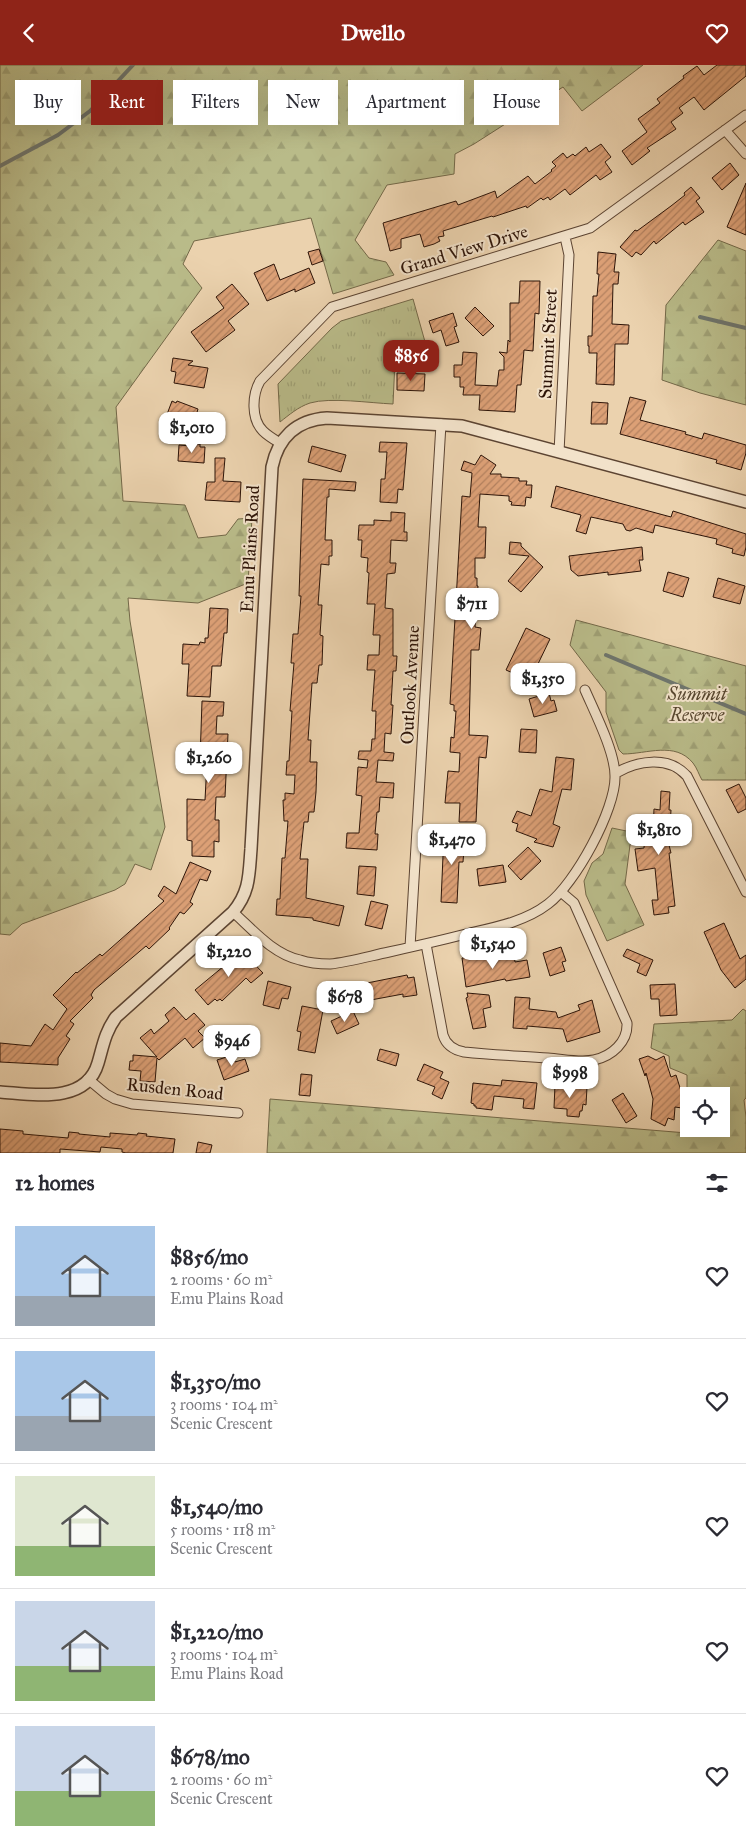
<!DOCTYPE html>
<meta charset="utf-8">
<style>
body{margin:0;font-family:"IM FELL Great Primer",serif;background:#f2f2f3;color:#2b2b33;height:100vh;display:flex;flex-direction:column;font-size:19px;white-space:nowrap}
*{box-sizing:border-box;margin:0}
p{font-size:16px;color:#7c7c81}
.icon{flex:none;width:28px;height:28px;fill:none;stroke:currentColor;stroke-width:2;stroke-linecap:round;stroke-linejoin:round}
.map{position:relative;height:1088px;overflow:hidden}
.side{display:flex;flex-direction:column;background:#fff;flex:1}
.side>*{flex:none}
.hud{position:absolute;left:15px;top:15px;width:716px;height:45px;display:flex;gap:10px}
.controls{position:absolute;left:680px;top:1022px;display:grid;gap:10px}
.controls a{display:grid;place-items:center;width:50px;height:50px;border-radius:0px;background:#fff;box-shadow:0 5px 20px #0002;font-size:25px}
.price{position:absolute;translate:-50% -42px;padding:0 11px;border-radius:10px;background:#fff;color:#222;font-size:16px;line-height:32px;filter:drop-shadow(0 1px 2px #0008)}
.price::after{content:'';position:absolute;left:50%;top:30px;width:15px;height:11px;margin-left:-8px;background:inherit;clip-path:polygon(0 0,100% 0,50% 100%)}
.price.selected{background:#8f2418;color:#fff}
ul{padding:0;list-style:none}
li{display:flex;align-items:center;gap:15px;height:125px;padding:0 15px}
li+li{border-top:1px solid #e1e1e2}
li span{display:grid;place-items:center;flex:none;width:140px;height:100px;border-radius:0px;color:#555}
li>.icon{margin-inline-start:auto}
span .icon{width:60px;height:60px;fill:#fffc;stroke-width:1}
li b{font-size:21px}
h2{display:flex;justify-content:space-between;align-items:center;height:60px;padding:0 15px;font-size:21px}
.tag{padding:0 18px;border-radius:0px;background:#fff;box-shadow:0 5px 20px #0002;font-size:18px;line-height:45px}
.tag.selected{background:#8f2418;color:#fff}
header{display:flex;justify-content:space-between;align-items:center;height:65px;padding:0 15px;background:#8f2418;color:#fff;font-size:22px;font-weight:800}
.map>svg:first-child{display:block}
</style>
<header><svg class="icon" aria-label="back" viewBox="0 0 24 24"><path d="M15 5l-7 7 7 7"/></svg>Dwello<svg class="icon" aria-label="heart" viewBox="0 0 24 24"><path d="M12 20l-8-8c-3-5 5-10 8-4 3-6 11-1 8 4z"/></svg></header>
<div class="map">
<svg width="746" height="1088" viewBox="0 0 746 1088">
<defs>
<pattern id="grass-tufts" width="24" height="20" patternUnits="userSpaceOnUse" patternTransform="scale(1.25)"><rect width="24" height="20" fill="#b9bb89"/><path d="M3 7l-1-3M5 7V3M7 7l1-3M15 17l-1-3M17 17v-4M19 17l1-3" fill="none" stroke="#9fa075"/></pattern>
<pattern id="forest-firs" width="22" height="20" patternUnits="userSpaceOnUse" patternTransform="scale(1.25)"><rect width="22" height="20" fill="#b9bb89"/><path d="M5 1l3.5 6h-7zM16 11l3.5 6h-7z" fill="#9fa075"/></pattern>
<pattern id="building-hatch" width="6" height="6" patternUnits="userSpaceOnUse" patternTransform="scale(1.25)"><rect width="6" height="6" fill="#dca076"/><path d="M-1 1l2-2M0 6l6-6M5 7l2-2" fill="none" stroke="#b3815f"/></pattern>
</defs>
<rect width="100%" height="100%" fill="#ebd2ae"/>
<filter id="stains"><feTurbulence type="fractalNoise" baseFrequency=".004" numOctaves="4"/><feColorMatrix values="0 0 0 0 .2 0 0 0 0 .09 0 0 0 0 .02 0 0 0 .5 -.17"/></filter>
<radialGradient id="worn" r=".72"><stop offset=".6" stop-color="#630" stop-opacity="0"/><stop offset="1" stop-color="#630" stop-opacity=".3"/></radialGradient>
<path fill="url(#grass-tufts)" stroke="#736848" d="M413,234L429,291L395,296L393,339C370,338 330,332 310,338C298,342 289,350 280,357L278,319L332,263L341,256Z"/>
<path fill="url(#forest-firs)" stroke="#736848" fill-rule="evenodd" d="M0,0H643L582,46L563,22L474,79L455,89L454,109L387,120L355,175L369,193L386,197L394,210L333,229L311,153L194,176L183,199L202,223L116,342L123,436L185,440L198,473L226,470L238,454L252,453L248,518L198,538L128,533L130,556L165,762L151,805L135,799L125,819L115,825L22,859L10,870L0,869Z
M718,175L746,186V340L700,328L662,315L666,240Z
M576,555L746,601V715H702C699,710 697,703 693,698C675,676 647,689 623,689L619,685L606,647V627L570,580Z
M612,763L636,768L630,780L625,819L644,860L607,876L586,830L584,816L592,798L603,789Z
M743,944L746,946V1033L744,1035L746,1052V1088H267L270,1034L687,1068V1010L670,1003L669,991L651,983L654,959L732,955ZM689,1031H721V1064H689Z"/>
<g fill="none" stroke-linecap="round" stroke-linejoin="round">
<path stroke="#6e756d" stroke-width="4" d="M0,101L58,70L90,46L133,0
M700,252L746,263
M606,590L746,649"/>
</g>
<path fill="url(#building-hatch)" stroke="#2d1408" d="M717,0H746V11L704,45L694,32L679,43L683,48L671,57L676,64L647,83L650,86L632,100L622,86L647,67L638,54L660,38L657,34L684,13L683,11L697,1L704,10Z
M601,79L611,92L605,97L612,107L600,115L596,110L570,130L565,124L550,135L548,132L543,135L541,133L527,143L526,141L493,152L492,151L443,166L444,171L438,172L440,176L434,179L424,182L420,169L401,174V183L390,186L383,158L456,136L458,140L495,126L497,133L528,111L535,119L552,106L551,105L556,101L552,97L563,88L567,93L573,89L575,91L586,82L589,87Z
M730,98L739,110L722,125L712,113Z
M746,118V170L727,162Z
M691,122L700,133L696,136L704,147L685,160L683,157L656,179L654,176L641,190L636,187L632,192L620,182L635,165L637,166L671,141L685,130L684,128Z
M319,184L323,196L312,200L308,187Z
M598,187L616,189L614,207H619L618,219H613L612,259L629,260L628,279H615L614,320L596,319L597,288H589V281H588V271H592L593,231H597L599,209H597Z
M274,199L280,215L309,203L315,218L295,227V224L267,236L254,208Z
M520,216H540L539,249L535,248L533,286L524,285L521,320H517L515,347L479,345L480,330H463L464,322H460V312H454V300H462L463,287L477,288L475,320L497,321L499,305H504V292L499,287L507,288L508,275L510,277V238H519Z
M232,219L249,239L228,256L235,265L206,287L191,267L224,243L216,232Z
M475,242L494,261L483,271L465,253Z
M453,248L457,261L454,262L459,277L446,281L441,265L433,268L429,256Z
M173,293L193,296L188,300L208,303L204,323L174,318L176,307L171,306Z
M397,308L425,309L424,326L397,325Z
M630,332L646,336L640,355L686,367L685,369L702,374L704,368L746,380V388L741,405L716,398L717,395L620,369Z
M172,336L176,338L177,336L198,344L195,354L192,352L188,363L170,355V354L166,352Z
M592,337L608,338L607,359H591Z
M380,377L407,378L403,425L398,424L397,438L380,437L381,414H385L387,387H379Z
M191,379H200V382H205L204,398L178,396L179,380L191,381Z
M312,381L346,390L341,407L308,397Z
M481,390L496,400L490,409H501V412L519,413V416H527L526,420H532L531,433L526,432L525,441L511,440L512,437L509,436V431L480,429L478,462H486L485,493H475V513H477V521H478L475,562L481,563L479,585H471L469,670L488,671L486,693L479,692L476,757H459L460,738H445L448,706L459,707L460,688L450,687L451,672L454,673L456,646H454V640L450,639L451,623L462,431L470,432L472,408L461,405L464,396L475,400Z
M215,393H225L223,416L241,417L240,437L205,435L207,417H215Z
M303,414L356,417L355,426L329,424V432H327L325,475H332V491H329V500L321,499L318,540H322L320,570L323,571L322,600H319L317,618H312L308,675H311L310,697H317L316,727L314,747H309L308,757H304L300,794H308L306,833L344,841L339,861L313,855V853L276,850L277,834H280L282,793H285L288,756H284L283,735H285V728L294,729L295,710H286L287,696H289L292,646H290L294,598H291L293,569H298L301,531H299Z
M556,421L671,452L673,446L746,469V482L744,491L732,488L733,484L716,479L717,474L655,460L653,468L636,463L630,466L626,465L623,459L591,452L586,469L576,466L581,450L551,442Z
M391,447L405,448L404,467H407V476L391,475L390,498H396L395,508L387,509L385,543L393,544V591H397L396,606H393L391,640H393L391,669L385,668L384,687L394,688L393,696L378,695L376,717L394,718L393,733L380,732L379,747H377L375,769H378L377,785L346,783L347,768H359L362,731L356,730L358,702L367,703L368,695L358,694L359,686H371L372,674H375L376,646H372L375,605H367L368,590H379L380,570H373L375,539H367L369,508L367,507L368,493L361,492L362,475H358L359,460H374V455L391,456Z
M510,477L521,478V481L543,502L521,527L508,516L529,491L509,489Z
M642,482L643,495H639L641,506L608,510V507L578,511L571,505L569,491Z
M668,507L689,513L683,532L663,526Z
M718,513L745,521L740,539L713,532Z
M210,543L228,544L227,568H224L221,601H212L210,632L187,631L189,599H182L183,579L199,580L200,577L205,578V573H208Z
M526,563L550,574L537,601L539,602L533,617L506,605Z
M549,628L551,636L554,635L557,646L534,652L529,634Z
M202,636L224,637L223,651H217L216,669H228L225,732H216L215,755H219V777L214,776V792L192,791V776L187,775V734L205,735L207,697L200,695Z
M521,664L537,665L536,688L519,687Z
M556,692L574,694L571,725L562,724L553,759L560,762L553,782L534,777L537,774L516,766L518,759L512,757L517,746L531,751L540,724L552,727Z
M739,719L746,733V744L738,748L726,725Z
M661,726L670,727L669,745H671L669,780L671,788H669L675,841L668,842L669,848L654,850L652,835H658L655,803L638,806L635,784L644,783L645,764H653L654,744L660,745Z
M444,768L465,769L463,797H459L457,838L441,837Z
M528,782L541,796L521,815L508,801Z
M190,797L211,806L207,816L200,814L190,837L193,839L184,849L180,847L169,863L170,864L149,884L146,881L94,925L91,930L93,933L70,956L74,959L66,971L70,974L58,993V1000L0,997V978L31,981L45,959L53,965L67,944L53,930L76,907L77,908L100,889L102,891L164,836L158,831L164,821L176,829Z
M503,800L506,817L479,821L477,804Z
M359,801L376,802L374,831L357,829Z
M371,836L388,840L382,864L365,860Z
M724,858L740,894L746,890V914L735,923L721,905L704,867Z
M561,882L566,896L562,897L565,906L550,911L543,888Z
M239,883L263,908L251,918L246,913L222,936L220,934L217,936L215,934L208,940L195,925L230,896L228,893Z
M627,884L653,895L646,911L637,907L640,899L623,891Z
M487,889L488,894L514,890L515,897L527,895L530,912L506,916L505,914L466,922L462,893Z
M407,910L408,913L414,912L417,930L403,932V929L360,937L357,920Z
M268,916L291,922L288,934L282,933L279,944L263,940Z
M675,919L677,950L660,951L659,934H651L650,920Z
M467,928L489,930L491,942L483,944L486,962L473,964L466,933L468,932Z
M515,932L530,933L529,944L556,947L558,953L580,945L578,940L592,935L600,967L567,977L563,964L527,961V964L513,963Z
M302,941L323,945L315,988L298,985L301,967L297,966Z
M174,942L186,955L194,948L205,960L198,966L205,973L193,983L185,973L159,995L157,993L155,1017L140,1016L141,1006L129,1005L130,996H133V990L157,992L140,973L151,964L154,969L169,956L165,950Z
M353,946L359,959L337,969L331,956Z
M380,984L399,989L396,1001L377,995Z
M233,990L235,997L245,994L249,1006L224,1015L217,995Z
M648,991L656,995L664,991L671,1012L676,1010L682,1029V1043L675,1042L674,1055L668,1053L665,1061L651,1054L653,1034L646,1008L645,1011L639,994Z
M424,999L443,1007L440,1013L449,1017L442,1034L432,1029L435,1022L417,1015Z
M301,1009L312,1010L310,1031L299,1030Z
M502,1015L537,1018L534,1044L523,1043L524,1034L494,1031L492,1045L476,1043V1041H474V1039L471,1038L473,1018L501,1021Z
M555,1020L587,1022L586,1040L583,1039L582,1046H580L579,1052L567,1051V1044L554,1043Z
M623,1028L637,1051L626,1058L612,1035Z
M0,1064L23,1066V1069L68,1073L69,1067L79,1068V1069L110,1072V1068L137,1070L138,1068L147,1069L146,1071L175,1074L173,1088H126L122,1087V1084L101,1082L100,1087L60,1084V1088H0Z
M198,1077L212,1080L210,1088H196Z"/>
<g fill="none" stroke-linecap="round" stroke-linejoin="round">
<defs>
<path id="minor" d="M725,65L746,89
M280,378C275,375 268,371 263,366C251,354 252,330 260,316L332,242L590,163L746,50
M559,387L569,190L565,172
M616,708C637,696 668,690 687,711L746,827
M233,847C253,865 273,889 300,895C309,898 320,899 330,899C349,897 370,891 389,887C416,881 443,875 470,868C497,862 526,856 548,839C575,819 616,744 615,711C615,687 595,648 585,625
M426,879L443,970C446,980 454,985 464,987C492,990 520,991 548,993C563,994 580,998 594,995C612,991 628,977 627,958L574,838L561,827
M410,882L441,359
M88,1014L106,1029L115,1034L132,1039L238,1048"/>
<path id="tertiary" d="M0,1027C32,1029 86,1040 98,998C103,981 105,967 116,952L233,847C250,827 249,809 251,784L272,402C278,373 296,355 327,353L462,361L746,437"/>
</defs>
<use href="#minor" stroke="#5c4432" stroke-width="11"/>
<use href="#tertiary" stroke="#5c4432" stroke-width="14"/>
<use href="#minor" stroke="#f2e2ca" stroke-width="9"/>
<use href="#tertiary" stroke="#f2e2ca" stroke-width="11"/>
</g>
<g text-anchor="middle" stroke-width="4" stroke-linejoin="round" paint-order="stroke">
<g font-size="18" fill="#2d1408" stroke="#f2e2ca">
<text transform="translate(464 185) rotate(-17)" y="6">Grand View Drive</text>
<text transform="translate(548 279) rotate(-87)" y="6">Summit Street</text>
<text transform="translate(250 484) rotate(-87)" y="6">Emu Plains Road</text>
<text transform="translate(410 620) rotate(-87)" y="6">Outlook Avenue</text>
<text transform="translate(175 1024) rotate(6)" y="6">Rusden Road</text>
</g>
<g font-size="18" font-style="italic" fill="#57462f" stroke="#f2e2ca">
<text x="697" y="635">Summit<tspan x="697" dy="21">Reserve</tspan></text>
</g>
</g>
<rect width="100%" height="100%" filter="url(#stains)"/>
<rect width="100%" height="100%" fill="url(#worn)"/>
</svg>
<div class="controls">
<a><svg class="icon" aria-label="locate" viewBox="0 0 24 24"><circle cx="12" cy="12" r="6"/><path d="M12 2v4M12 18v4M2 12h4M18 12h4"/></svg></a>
</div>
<b class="price selected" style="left:411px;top:317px">$856</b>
<b class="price" style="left:192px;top:389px">$1,010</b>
<b class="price" style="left:472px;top:565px">$711</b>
<b class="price" style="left:543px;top:640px">$1,350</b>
<b class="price" style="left:209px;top:719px">$1,260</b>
<b class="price" style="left:659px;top:791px">$1,810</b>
<b class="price" style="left:452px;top:801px">$1,470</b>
<b class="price" style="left:493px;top:905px">$1,540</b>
<b class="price" style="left:229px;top:913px">$1,220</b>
<b class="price" style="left:345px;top:958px">$678</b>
<b class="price" style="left:232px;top:1002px">$946</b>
<b class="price" style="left:570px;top:1034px">$998</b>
<div class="hud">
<a class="tag">Buy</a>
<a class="tag selected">Rent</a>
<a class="tag">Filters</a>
<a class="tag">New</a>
<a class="tag">Apartment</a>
<a class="tag">House</a>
</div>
</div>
<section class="side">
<h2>12 homes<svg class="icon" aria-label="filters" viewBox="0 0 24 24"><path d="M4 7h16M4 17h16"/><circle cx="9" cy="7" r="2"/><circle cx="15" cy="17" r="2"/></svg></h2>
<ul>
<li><span style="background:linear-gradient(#a9c7e8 70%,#9aa5b1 0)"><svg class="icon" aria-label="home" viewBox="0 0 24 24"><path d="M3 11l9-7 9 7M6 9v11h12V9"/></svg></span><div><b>$856/mo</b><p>2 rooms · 60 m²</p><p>Emu Plains Road</p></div><svg class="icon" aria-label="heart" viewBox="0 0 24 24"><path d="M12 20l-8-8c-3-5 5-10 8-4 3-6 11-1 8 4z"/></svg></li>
<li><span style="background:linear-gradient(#a9c7e8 65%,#9aa5b1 0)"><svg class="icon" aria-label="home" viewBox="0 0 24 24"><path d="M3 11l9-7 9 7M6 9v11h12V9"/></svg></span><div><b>$1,350/mo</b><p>3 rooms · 104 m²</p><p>Scenic Crescent</p></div><svg class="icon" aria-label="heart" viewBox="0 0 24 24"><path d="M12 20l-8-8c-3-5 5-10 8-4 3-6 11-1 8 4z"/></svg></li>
<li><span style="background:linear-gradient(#dfe7d0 70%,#8fb573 0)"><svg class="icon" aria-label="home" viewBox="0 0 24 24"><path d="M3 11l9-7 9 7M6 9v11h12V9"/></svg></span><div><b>$1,540/mo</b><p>5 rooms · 118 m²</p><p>Scenic Crescent</p></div><svg class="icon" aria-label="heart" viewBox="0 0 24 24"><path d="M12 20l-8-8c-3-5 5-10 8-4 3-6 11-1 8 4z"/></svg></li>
<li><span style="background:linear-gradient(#c9d6e8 65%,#8fb573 0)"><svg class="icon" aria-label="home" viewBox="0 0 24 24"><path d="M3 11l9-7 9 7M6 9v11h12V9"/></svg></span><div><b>$1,220/mo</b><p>3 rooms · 104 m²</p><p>Emu Plains Road</p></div><svg class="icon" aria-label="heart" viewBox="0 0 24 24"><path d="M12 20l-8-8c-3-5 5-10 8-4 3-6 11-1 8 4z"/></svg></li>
<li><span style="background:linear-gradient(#c9d6e8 65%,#8fb573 0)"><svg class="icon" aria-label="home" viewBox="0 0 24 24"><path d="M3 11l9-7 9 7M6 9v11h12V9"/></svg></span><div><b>$678/mo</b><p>2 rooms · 60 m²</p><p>Scenic Crescent</p></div><svg class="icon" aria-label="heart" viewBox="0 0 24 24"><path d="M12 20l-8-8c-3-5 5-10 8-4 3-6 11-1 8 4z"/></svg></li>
</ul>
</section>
